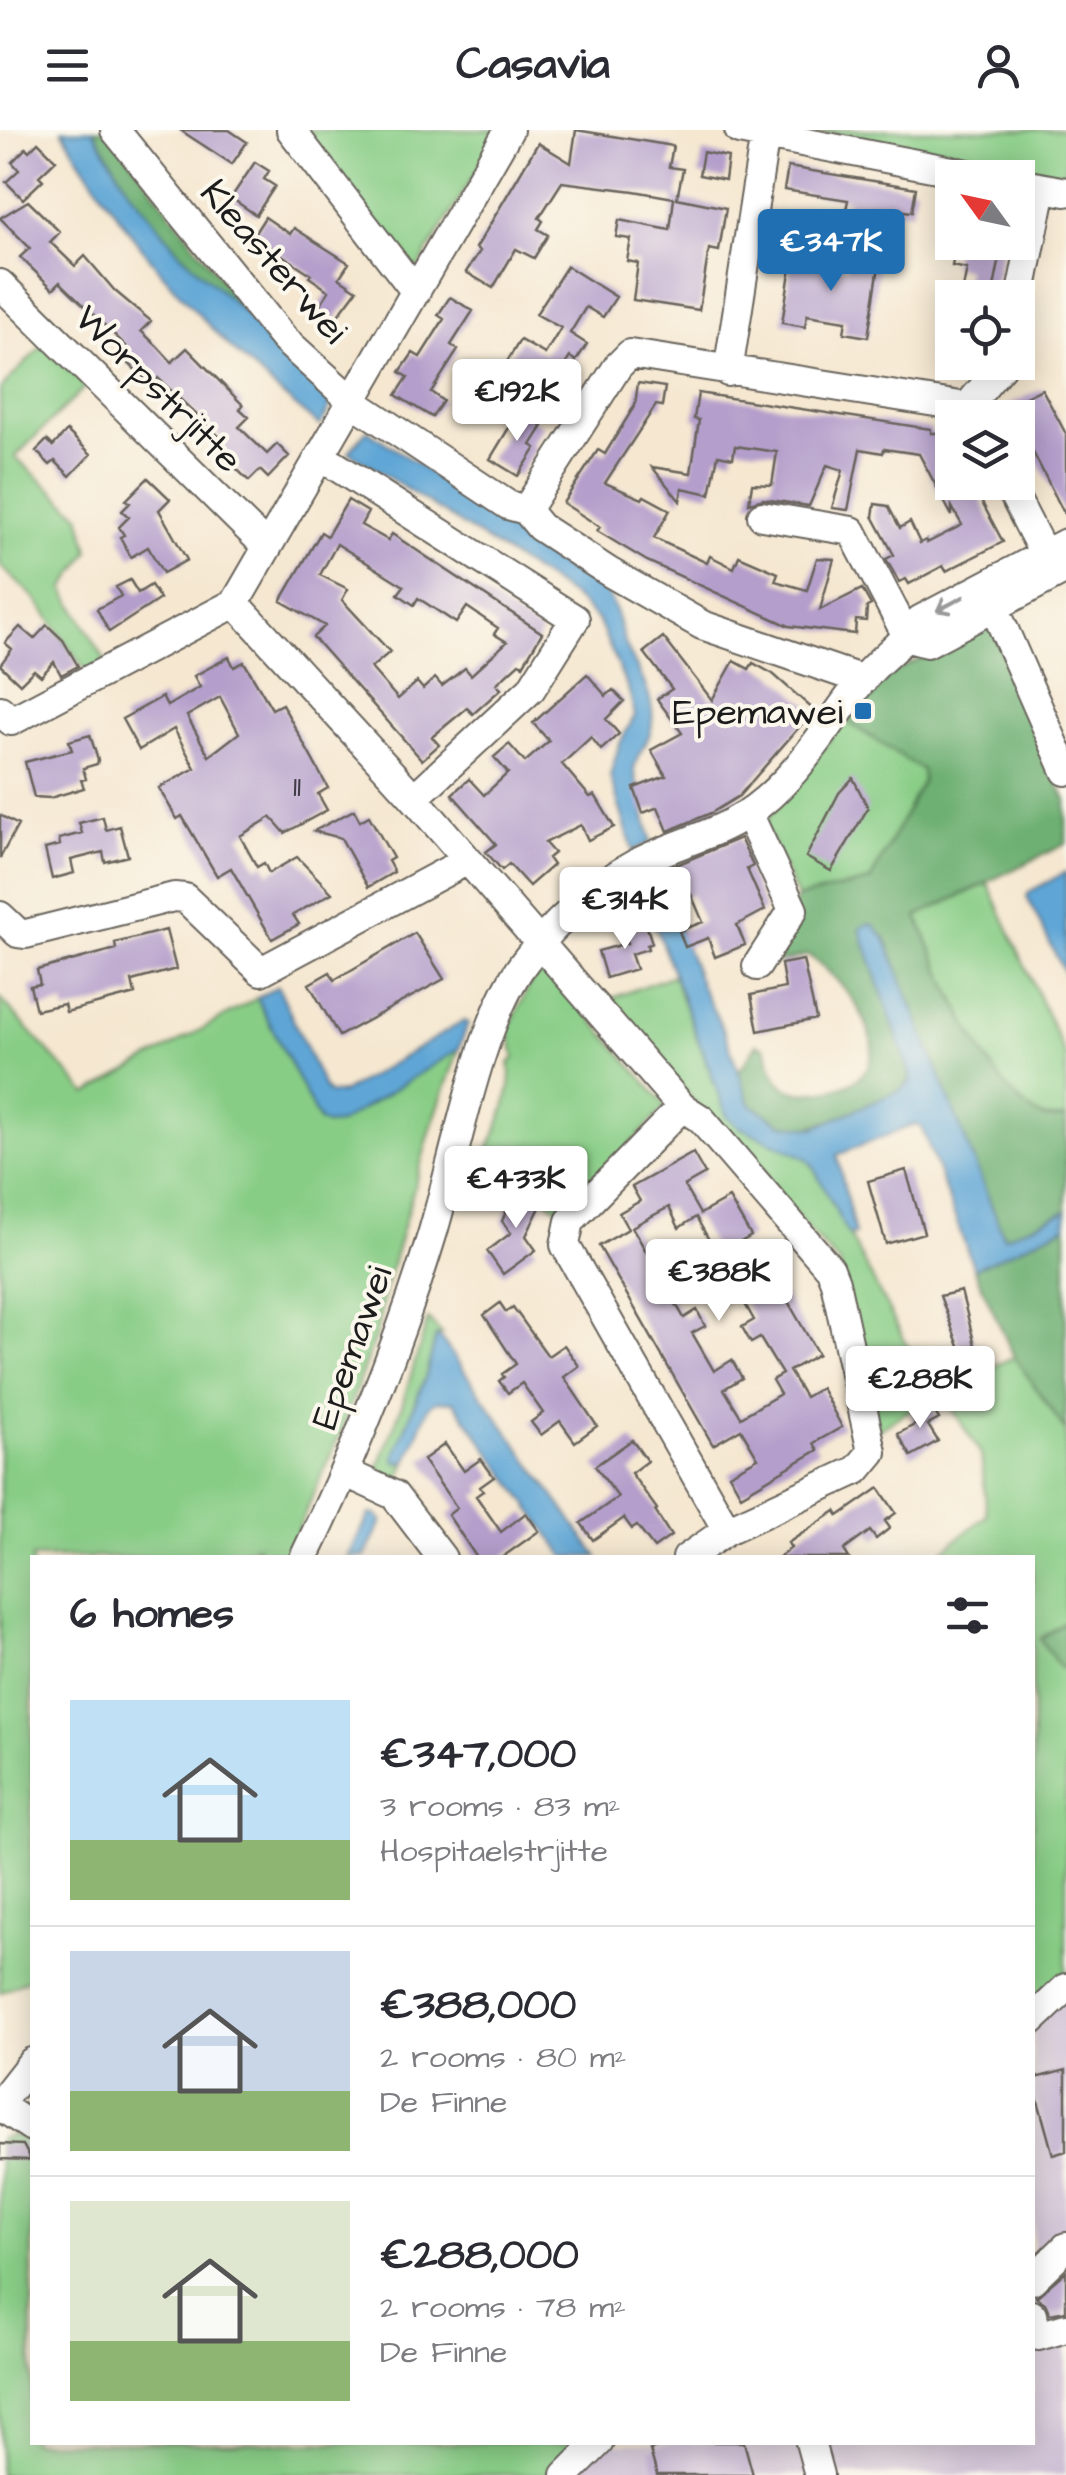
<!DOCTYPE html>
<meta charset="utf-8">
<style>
body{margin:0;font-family:"Architects Daughter",sans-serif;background:#f2f2f3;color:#2b2b33;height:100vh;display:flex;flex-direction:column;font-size:38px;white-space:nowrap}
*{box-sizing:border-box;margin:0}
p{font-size:32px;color:#7c7c81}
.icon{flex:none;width:55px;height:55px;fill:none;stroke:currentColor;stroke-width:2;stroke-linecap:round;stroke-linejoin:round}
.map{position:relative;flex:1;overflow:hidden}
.panel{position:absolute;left:30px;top:1425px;width:1005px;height:890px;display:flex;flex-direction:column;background:#fff;border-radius:0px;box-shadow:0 5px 25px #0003}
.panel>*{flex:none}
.needle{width:65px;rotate:303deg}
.buttons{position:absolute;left:935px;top:30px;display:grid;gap:20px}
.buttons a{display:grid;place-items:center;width:100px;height:100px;border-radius:0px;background:#fff;box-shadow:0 5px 25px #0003;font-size:50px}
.price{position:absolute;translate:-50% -85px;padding:0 22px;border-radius:10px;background:#fff;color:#222;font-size:32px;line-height:65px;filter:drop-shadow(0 2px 5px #0008)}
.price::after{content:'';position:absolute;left:50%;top:60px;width:30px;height:22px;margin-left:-15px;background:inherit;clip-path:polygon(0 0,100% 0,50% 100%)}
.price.on{background:#1f6fb2;color:#fff}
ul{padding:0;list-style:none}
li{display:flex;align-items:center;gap:30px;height:250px;padding:0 40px}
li+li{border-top:2px solid #e1e1e2}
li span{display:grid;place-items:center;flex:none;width:280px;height:200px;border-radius:0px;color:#555}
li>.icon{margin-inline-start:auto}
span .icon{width:120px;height:120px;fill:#fffc;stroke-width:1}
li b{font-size:42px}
h2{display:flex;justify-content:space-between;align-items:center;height:120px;padding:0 40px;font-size:42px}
header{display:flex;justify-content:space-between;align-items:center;height:130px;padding:0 40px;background:#fff;font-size:45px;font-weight:800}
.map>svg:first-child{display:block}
</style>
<header><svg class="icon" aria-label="menu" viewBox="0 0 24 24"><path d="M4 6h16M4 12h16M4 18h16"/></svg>Casavia<svg class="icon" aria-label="person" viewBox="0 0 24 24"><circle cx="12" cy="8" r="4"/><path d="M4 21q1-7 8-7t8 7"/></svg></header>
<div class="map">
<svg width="1066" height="2345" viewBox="0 0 1066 2345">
<rect width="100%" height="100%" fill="#fbf7ec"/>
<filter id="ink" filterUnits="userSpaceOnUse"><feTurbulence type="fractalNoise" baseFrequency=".01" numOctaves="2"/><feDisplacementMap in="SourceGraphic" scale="20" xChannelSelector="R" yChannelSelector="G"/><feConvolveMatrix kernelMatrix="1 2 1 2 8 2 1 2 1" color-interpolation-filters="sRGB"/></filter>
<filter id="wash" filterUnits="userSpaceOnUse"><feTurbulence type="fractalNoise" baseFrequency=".0048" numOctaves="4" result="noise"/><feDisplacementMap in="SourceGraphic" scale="40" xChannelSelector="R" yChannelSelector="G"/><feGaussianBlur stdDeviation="2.25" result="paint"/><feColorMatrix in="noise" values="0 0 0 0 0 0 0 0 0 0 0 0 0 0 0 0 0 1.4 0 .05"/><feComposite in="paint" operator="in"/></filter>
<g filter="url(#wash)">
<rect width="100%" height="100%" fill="#f5e7d0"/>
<path fill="#ccbed4" d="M1066,1823V2345H534L567,2313L1032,2312L1033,1857Z"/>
<path fill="#88cd86" stroke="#527451" stroke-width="2.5" d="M302,0H501L414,145Z
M817,0H1066V45L817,2Z
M43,215L86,256L15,327L80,385L89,421L64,459L107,534L88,544L35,468L0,436V259Z
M845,590L922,640L923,650L870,751L797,768L764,694Z
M988,753L1066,927V988C1059,988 1049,989 1043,987C987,964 941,839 917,786Z
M542,840L556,856L560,852L666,976L564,1085C541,1061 512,1046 478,1041C490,1016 518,959 509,934L515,928L509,898L536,842Z
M673,845L727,986L806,1028L813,1036L907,1215L940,1260L1014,1227L1066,1301V1491L1040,1509L1060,1538L1066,1537V1841L1033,1874L1032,1428L935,1427L987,1385L981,1324L941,1261L877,1300L840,1135L604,871Z
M0,868L87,964L257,868L319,991L326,995L338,994L459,919L432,995L384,1163L377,1201L343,1297L286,1427H253L258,1415L234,1427L32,1428V1847L0,1863Z
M428,1189L442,1204L436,1207L402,1334L407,1332L398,1351L376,1343L401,1278Z
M13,2005L32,2008V2312L581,2313L548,2345H0V2009Z"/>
<path fill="#6eb073" stroke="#456648" stroke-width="2.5" d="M93,0H108L259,199L179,122L130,61Z
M991,495L1066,671V714L917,786C941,839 988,964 1043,987C1050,989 1059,988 1066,988V1081L1004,1108L885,808L910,944L909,952L901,960L842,988L802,999L782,994L750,974L738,943L757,914L765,917C771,930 772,949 786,957C798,964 811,963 824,961C917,946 854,856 808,825L759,837L797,768L870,751L923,650L922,640L845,590L873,557L897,540Z
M1066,1096V1301L1014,1227L974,1139Z
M1066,1491V1537L1060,1538L1040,1509Z"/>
<path fill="#5fa6d6" stroke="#3e6179" stroke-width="2.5" d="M62,0H93L130,61L179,122L335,267L320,296C210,209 134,120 62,0Z
M367,300L605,461C617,478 618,493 625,513C636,540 656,564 652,595C650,612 637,623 634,639L651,712L633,721L610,646L619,615L635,585L629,562L598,490L572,466L349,322Z
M1066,742V846L1027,767L1029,762Z
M648,744L658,745L702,858L725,903L750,974L782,994L814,998L901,960L910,952V944L860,799L867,794L874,795L885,808L1004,1107L1066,1081V1096L974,1139L922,998L916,994L837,1025L855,1104L848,1105L813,1036L806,1028L739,997L727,986L638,750Z
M278,856L324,958L330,964L342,963L464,891L468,893L459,919L338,994L326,995L319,991L257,868Z
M436,1206L440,1207L598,1427H565L454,1272L437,1271L429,1276L407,1332H396L394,1327L426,1245Z
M370,1384L377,1385L382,1391L365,1427H348Z"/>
<g id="blocks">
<path fill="#b49ecb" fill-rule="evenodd" d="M180,0H229L247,12L232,34Z
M576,0L673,16L669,37L683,39L677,68L726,78L719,121L709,119L699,180L633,170L638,133L627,131L631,109L616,107L619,90L670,100L674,68L634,61L562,52L539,88L543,91L538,99L548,105L534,128L516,119L493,158L466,142L480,121L476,118L538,13L571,33Z
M38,12L56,30L39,46L43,50L23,69L6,52L19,40L12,32L26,18L29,21Z
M703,22L728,27L725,50L699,45Z
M255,32L269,41L264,49L275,56L256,85L231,68Z
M788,37L916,58L912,82L890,79L889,87L846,80L848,70L784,60Z
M28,71L60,102L50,112L75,136L85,126L115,161L151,191L141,201L157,216L172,232L187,218L243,275L240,279L249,287L239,297L267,324L277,314L289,326L268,348L260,340L249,351L216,319L224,311L158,248L151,255L118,223L126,216L60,152L53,159L20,127L30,118L0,88Z
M265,87L290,104L294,98L349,133L339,148L357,160L330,196L313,185L329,161L309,147L311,144L253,106Z
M957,112H1003L992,168H961L967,139L952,136Z
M793,123L818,127L817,133L847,138L848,132L879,136L868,207L844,203L846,191L807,185L805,197L782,193Z
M567,136L616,167L603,187L586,177L570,203L587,214L576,231L570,227L549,261L526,247L512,269L492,257L520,210L545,224L561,198L536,184Z
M450,167L473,181L451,215L458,220L431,262L443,271L432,287L396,265L408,247L400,242L413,223L420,227L444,189L438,185Z
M638,253L665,257L662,276L656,275L605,353L642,369L644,366L670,380L654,408L707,433L710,426L734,438L739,426L778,443L775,451L807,460L817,428L834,429L820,480L862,459L871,475L867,477L866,491L856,490L855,504L789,496L776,490L647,431L597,401L600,397L563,373L598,320L605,324L635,275Z
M1042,259L1066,304V387L1009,275Z
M698,263L931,299V303H938L944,314L952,310V352H971L1003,412L946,441L943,436L909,454L906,449L899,452L886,429L894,425L873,386L875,374L888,376L900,398L910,392L920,413L926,410L927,413L962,395L952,377V386L919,324L884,319L883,323L860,319L848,380L832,378L843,340L827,335L809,376L764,369L749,373L752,354L772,355L777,322L735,316L733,328L718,325L710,364L682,358L680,371L652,337L691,343L699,290L694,289Z
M519,281L543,296L531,315L536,318L518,346L490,329Z
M67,301L91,324L70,346L55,331L50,335L36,321L47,310L53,316Z
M148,348L170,369L159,380L187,430L163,443L148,417L131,427L120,407L124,405L119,397L129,387L122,381L130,373L126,370Z
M348,370L368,382L361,395L388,410L392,404L542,503L523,535L519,533L496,554L501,559L473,584L467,578L432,607L439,615L422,630L313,507L325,496L281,471L321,402L327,406ZM337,414L404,456L398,464L414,475L418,468L456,493L467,477L498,498L494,504L507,512L471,545L465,538L442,556L435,548L423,559L417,552L398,569L371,538L390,522L342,470L348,459L320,445Z
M130,450L138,463L151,455L160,469L109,502L97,479L121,466L116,457Z
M47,495L63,510L78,536L61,545L54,532L41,546L34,540L20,554L0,535L12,519L5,513L20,497L34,509Z
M663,507L712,570L734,531L749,539L753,533L773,544L814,580L739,666L711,683L668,701L658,677L643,683L634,658L666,646L651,620L682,603L657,569L672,559L644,522Z
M229,527L234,537L244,532L272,579L282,574L328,658L318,664L327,680L285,703L271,687L240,706L257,737L264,733L269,743L297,727L332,763L293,785L299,794L272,809L231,738L217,746L182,686L177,689L159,658L195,638L174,599L139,620L122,589L162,567L167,576L200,557L194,546ZM220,567L239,603L209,626L187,586Z
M587,544L606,566L613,560L624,571L606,589L619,604L601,620L591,607L562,634L590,667L595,665L614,697L588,710L581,695L545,713L554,723L548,728L553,735L529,756L509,734L502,740L486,722L496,714L452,664L469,649L484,665L508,643L494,627L509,614L525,632L549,611L533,593Z
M90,605L98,630L97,634L83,638L86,649L81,650L84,658L50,668L34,667L25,632L72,620L69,611Z
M853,648L868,678L831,741L806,727L839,663Z
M354,680L360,691L369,686L393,728L388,731L394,742L368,757L341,708L314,701Z
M0,685L18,695L0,728Z
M103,687L106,700L120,696L128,726L105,732L103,722L71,730L74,743L52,749L45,719L60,715L59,709L82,703L79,693Z
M740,708L753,736L747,739L765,780L737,795L745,815L715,827L708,808L685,817L679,801L703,792L691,764L670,771L660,742Z
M646,794L652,813L647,815L648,819L631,824L636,839L606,848L598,821L627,813L624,801Z
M166,800L176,839L132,851L135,864L66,882L64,874L36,880L30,856L40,854L37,840L116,819L115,813Z
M415,803L444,849L339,906L309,854L330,842L334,850Z
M803,830L816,889L758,901L751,865L785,858L781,834Z
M693,1023L705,1044L684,1056L700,1084L729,1068L751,1106L722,1123L737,1150L766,1133L818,1224L789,1241L805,1267L821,1258L842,1297L814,1313L818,1320L741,1365L729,1344L758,1328L741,1299L713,1315L599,1116L628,1099L619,1083L640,1071L632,1057ZM669,1077L679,1098L696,1087L717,1124L705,1131L721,1160L733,1153L754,1190L742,1197L751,1213L760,1208L782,1244L772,1250L780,1264L741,1287L724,1259L742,1248L732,1230L714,1241L692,1203L705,1196L697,1180L684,1188L662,1150L680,1140L671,1125L654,1135L632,1097Z
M906,1040L924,1103L886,1114L868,1051Z
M517,1057L543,1071L526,1106L536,1120L503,1144L487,1121L511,1103L502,1091Z
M961,1161L975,1215L960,1219L940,1166Z
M500,1173L506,1182L513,1177L548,1226L564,1215L579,1236L564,1247L597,1296L575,1312L560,1291L541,1305L531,1292L543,1283L522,1253L508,1263L499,1251L504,1247L502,1244L516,1234L484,1185Z
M930,1274L939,1289L928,1295L938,1311L911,1326L898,1304L916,1294L911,1285Z
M632,1310L647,1331L631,1343L657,1379L655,1381L671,1406L654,1418L637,1396L632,1399L624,1388L593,1410L581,1393L618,1367L595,1336Z
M445,1314L464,1341L481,1329L494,1347L480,1357L483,1361L476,1366L501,1402L526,1383L539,1401L501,1428H477L448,1385L457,1378L423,1330Z
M879,1358L896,1383L885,1391L890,1398L876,1409L870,1401L844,1420L849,1428H778L791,1418L788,1413L836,1381L839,1386Z
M1066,1940V2021L1053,2025L1032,1949Z
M0,2014L23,2015L31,2030L0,2029Z
M1066,2141V2181L1050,2184L1045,2173L1036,2167Z
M678,2312H744L753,2345H657L650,2320Z"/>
</g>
</g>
<g filter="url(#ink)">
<use href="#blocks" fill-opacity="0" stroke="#68635b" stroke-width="2.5"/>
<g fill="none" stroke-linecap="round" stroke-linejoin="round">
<defs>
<path id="minor" d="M115,0L284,209L353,272L508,375L526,380L540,397L609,442L702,495L863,550
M291,0L416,162
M509,0L235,473L414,668L682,977L701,989L830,1139L835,1152L872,1322L857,1340L727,1400L687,1428
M739,0L989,48
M1018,53L1066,62
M0,154L266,416
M1018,178L1042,58
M728,242L765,4
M967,277L1005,232
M320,326L575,489L531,559L414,668
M1007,352L1044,424
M526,380L618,236L630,224L967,277L973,288
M762,386L852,401L908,508
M994,477L1066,641
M908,508L927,513L1066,439
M0,580L11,591L235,473
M748,683L793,780L757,836
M0,786L18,803L26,804L174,767L185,768L261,841L466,731
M682,977L570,1091L565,1115L727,1400
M344,1342L394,1365L442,1428
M304,1428C355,1323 398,1216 432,1105C455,1029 478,896 523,834C550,797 594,756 635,734C671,715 710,707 745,685C796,652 826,596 863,549C881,527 904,513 920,490L1066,413
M1032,1890L1066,1858
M0,1973L32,1932
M0,1976L32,1997
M1032,2150L1066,2117
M1032,2185L1038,2206L1066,2198
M810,2312L819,2345
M566,2345L599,2312"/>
</defs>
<use href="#minor" stroke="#68635b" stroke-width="32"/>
<use href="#minor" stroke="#fff" stroke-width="28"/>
</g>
<defs><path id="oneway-shaft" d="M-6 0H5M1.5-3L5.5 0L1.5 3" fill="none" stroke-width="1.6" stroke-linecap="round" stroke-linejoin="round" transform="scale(2.5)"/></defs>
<use stroke="#999" href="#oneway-shaft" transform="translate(950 474) rotate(152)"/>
</g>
<rect fill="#1f6fb2" stroke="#fbf7ec" stroke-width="4" x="853" y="571" width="20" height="20" rx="5"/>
<g text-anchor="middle" stroke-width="8" stroke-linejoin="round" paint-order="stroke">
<g font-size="32" fill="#423c48">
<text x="297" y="666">11</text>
</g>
<g font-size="38" fill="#1c1c1c" stroke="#fbf7ec">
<text transform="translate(275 131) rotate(49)" y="13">Kleasterwei</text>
<text transform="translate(159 258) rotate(45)" y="13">Worpstrjitte</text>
<text transform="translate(351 1217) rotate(-70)" y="13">Epemawei</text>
</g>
<g font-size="38" fill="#1c1c1c" stroke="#fbf7ec" text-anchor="end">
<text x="843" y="594">Epemawei</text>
</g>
</g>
</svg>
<div class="buttons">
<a><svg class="needle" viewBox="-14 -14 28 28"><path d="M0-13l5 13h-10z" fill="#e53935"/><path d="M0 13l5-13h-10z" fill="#7c7c81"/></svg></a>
<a><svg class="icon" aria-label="locate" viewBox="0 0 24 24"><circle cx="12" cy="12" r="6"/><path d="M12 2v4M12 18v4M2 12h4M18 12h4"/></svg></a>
<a><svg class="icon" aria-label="layers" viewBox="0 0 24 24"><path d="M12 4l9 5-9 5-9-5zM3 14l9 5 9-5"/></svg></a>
</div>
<b class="price on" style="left:831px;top:164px">€347K</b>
<b class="price" style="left:517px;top:314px">€192K</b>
<b class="price" style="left:625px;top:822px">€314K</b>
<b class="price" style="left:516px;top:1101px">€433K</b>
<b class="price" style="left:719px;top:1194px">€388K</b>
<b class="price" style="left:920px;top:1301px">€288K</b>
<section class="panel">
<h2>6 homes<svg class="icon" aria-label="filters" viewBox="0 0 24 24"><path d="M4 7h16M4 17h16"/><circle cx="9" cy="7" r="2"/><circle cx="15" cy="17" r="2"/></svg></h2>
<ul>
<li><span style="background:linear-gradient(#bfe0f5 70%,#8fb573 0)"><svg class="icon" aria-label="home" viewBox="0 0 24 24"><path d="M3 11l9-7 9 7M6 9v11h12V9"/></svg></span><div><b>€347,000</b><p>3 rooms · 83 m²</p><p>Hospitaelstrjitte</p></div></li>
<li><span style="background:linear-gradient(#c9d6e8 70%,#8fb573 0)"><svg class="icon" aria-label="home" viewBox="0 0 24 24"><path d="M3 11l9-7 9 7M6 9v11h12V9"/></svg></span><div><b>€388,000</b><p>2 rooms · 80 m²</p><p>De Finne</p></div></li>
<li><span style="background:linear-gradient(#dfe7d0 70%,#8fb573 0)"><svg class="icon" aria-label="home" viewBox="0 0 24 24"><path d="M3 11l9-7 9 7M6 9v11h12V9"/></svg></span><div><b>€288,000</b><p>2 rooms · 78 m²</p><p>De Finne</p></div></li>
</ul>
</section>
</div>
